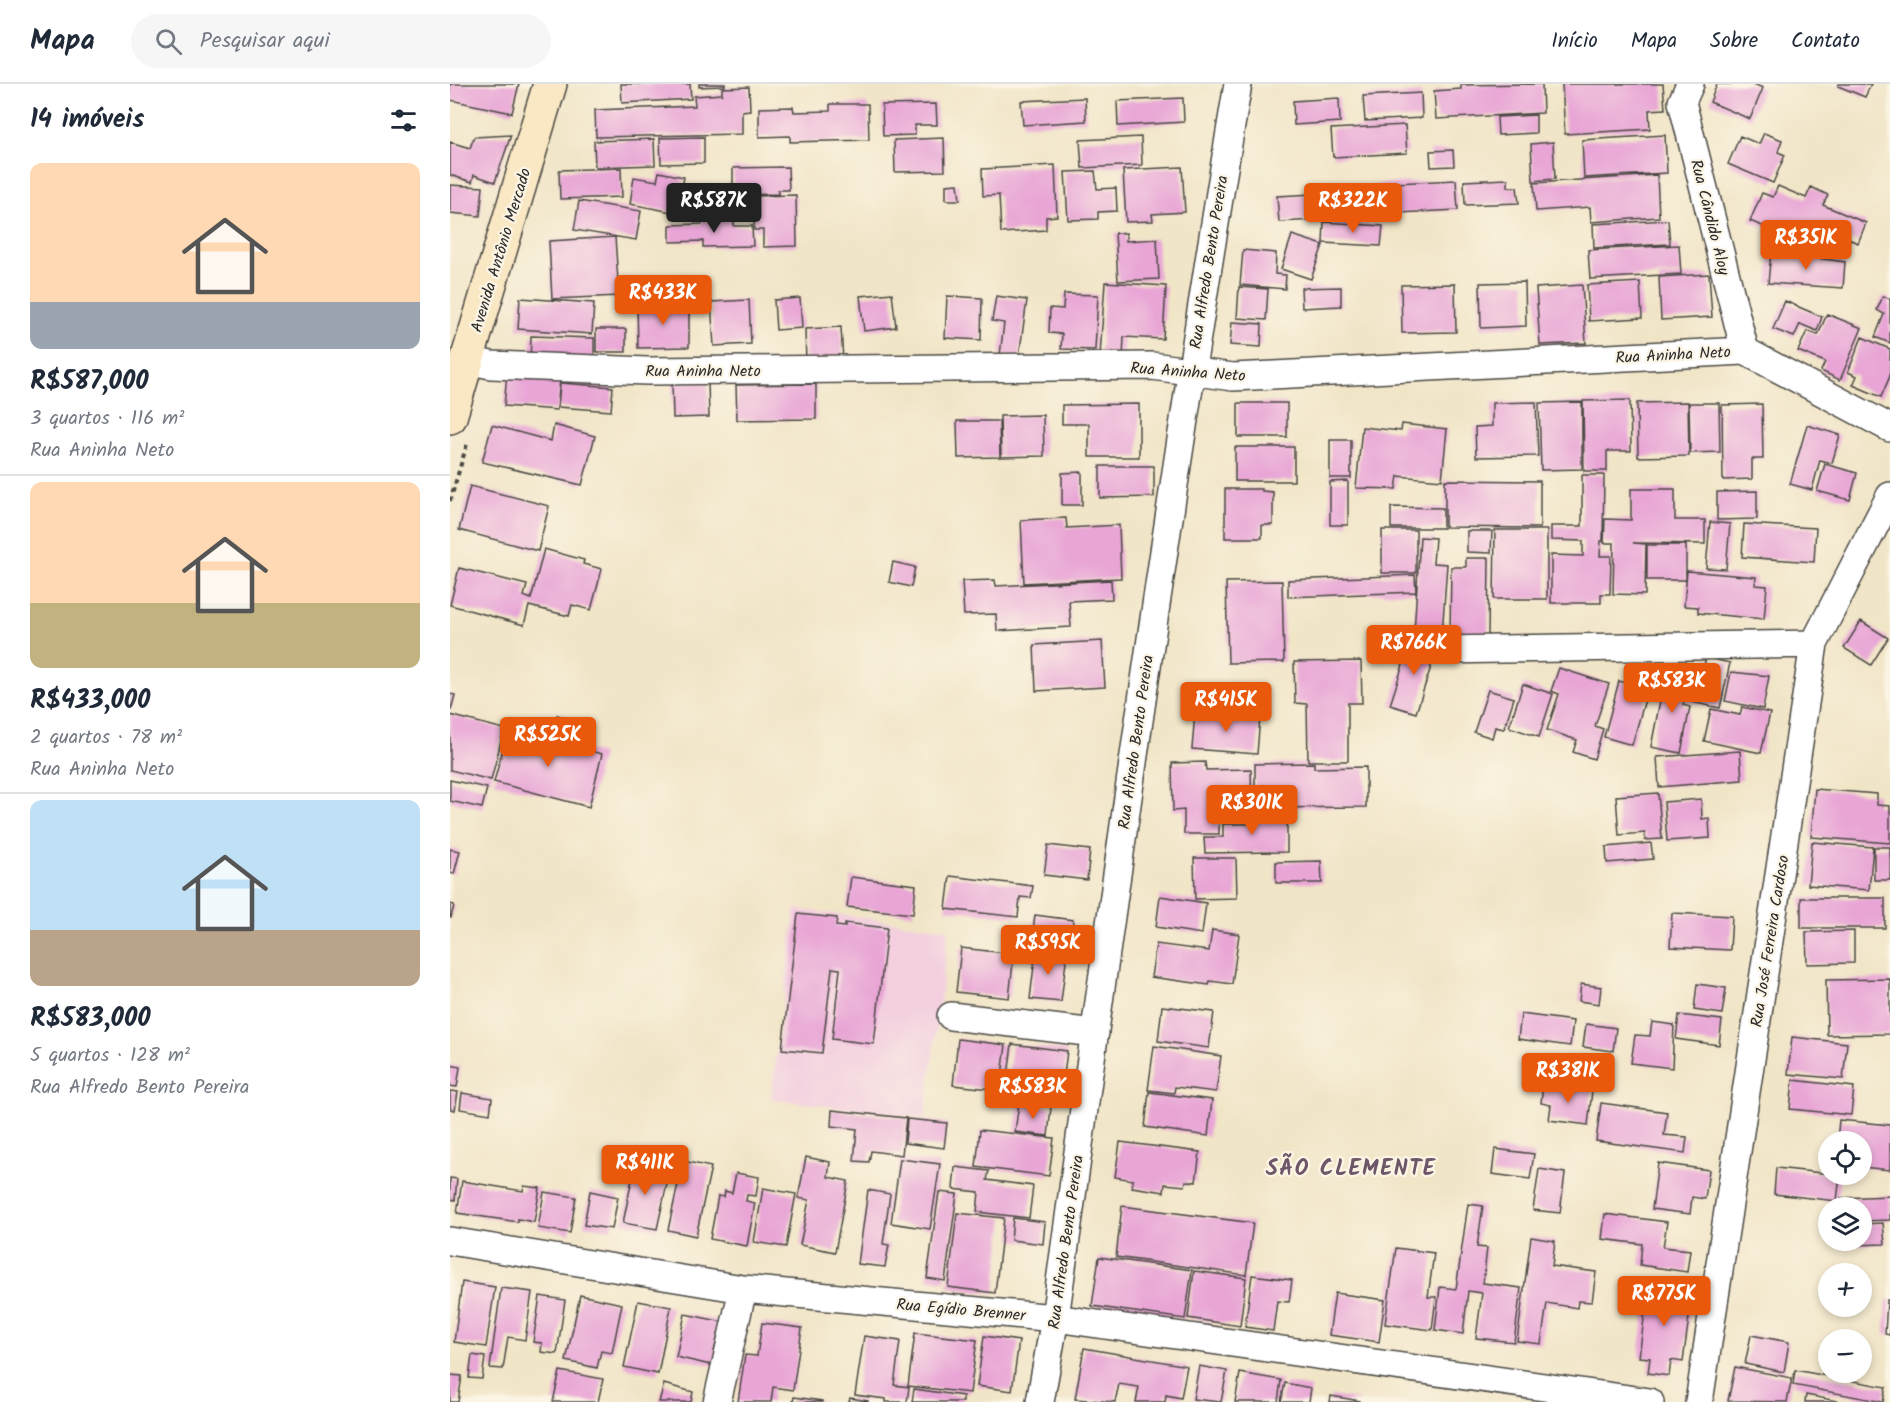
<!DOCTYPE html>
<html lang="pt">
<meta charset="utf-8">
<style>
body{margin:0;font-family:Kalam,sans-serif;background:#f6f6f7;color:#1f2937;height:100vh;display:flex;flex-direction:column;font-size:22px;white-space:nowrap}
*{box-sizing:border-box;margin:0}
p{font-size:20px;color:#747a83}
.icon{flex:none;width:33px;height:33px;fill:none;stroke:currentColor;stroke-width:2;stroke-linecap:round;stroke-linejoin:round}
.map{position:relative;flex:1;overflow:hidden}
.sheet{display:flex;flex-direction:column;background:#fff;width:450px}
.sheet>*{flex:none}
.buttons{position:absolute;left:1368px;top:1047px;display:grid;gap:12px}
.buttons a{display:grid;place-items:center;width:54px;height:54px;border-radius:50%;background:#fff;box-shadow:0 3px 9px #0003;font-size:30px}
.price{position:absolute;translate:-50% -51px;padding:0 14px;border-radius:6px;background:#ea580c;color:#fff;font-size:20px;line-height:39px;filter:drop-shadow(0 2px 3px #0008)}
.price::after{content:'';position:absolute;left:50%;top:36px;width:18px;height:14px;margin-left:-9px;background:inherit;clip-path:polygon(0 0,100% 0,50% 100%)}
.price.active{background:#222;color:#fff}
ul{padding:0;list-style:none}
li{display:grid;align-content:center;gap:12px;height:318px;padding:0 30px}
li+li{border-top:2px solid #e0e1e3}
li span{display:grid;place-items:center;height:186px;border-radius:12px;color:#555}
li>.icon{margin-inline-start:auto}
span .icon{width:108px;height:108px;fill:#fffc;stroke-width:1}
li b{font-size:26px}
h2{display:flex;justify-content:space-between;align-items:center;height:72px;padding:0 30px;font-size:26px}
header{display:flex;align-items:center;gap:36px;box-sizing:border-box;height:84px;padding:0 30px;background:#fff;border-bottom:2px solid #e0e1e3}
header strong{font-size:28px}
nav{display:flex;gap:33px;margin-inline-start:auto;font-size:21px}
.search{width:420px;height:54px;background:#f6f6f7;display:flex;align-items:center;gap:15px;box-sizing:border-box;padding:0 21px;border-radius:33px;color:#747a83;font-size:22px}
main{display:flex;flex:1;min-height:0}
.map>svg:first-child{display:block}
</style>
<header>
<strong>Mapa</strong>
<div class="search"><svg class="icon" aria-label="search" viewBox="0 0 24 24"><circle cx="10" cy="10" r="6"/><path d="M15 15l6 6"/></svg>Pesquisar aqui</div>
<nav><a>Início</a><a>Mapa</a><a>Sobre</a><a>Contato</a></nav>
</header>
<main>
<section class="sheet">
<h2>14 imóveis<svg class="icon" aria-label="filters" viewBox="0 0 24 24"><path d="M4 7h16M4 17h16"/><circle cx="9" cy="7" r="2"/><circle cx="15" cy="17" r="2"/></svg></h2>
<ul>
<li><span style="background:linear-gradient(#ffd9b3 75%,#9aa5b1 0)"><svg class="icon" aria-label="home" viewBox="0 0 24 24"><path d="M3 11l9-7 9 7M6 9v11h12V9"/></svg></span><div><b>R$587,000</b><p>3 quartos · 116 m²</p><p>Rua Aninha Neto</p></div></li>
<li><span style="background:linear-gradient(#ffd9b3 65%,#c2b280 0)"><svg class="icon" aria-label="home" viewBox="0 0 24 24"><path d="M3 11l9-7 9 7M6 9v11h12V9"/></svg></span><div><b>R$433,000</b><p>2 quartos · 78 m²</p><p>Rua Aninha Neto</p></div></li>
<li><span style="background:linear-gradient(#bfe0f5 70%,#b9a48a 0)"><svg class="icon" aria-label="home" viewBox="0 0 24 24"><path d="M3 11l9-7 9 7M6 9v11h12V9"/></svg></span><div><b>R$583,000</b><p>5 quartos · 128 m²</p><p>Rua Alfredo Bento Pereira</p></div></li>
</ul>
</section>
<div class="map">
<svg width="1440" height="1318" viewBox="0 0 1440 1318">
<rect width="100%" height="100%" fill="#fcf5e5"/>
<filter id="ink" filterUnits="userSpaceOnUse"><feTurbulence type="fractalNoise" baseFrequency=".0167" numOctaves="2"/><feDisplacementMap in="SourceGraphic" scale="12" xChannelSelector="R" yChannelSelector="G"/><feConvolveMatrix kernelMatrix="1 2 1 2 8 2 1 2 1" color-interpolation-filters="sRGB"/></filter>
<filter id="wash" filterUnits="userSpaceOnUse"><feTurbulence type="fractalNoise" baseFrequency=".008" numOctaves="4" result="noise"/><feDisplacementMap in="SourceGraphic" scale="24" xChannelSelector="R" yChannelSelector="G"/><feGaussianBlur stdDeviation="1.35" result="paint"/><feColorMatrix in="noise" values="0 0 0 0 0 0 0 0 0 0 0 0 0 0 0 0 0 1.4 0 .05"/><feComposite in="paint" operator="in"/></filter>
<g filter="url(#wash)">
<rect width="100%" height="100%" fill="#f1e5c7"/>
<path fill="#f3cfdf" d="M345,825L499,845L475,1034L321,1015Z"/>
<g id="blocks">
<path fill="#e8a5d6" d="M0,0H69L62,29L0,16Z
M171,0H240L241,15L172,19Z
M249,0H275V2L249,3Z
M1092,0L1093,29L986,35L984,7L1011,5V1Z
M1112,0H1213L1215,25L1199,26L1200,45L1115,50Z
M1267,0H1303L1313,4L1300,35L1260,18Z
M1389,0H1421L1415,13L1388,2Z
M299,3L300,26L292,27V50L146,53L145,26L245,22L244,12L272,10V4Z
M971,9L972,34L915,37L913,12Z
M635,14L636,37L573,41L571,17Z
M733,14L734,38L668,42L667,17Z
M889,14L890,38L844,41L843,17Z
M380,20H418L419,56L340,58V52L309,53V24L343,23L344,28L380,27Z
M486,20L487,41H465V51L433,52L432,21Z
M1086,31V49L1048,51L1047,33Z
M955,41L957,69L883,73L881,45Z
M1314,49L1332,56L1328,68L1335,71L1323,99L1278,80L1290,52L1309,60Z
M61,51L45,98L24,91L22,98L0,91V58L20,64L24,53Z
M1215,51L1217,89L1134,94L1132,56Z
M254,53V79L211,80L210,54Z
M691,53L692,81L632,84L630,56Z
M494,54L495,87L445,88L444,56Z
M204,55L205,81L145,83L144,57Z
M1103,58L1105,95L1083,97L1081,60Z
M1003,66L1004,82L981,83L980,67Z
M605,81L607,132L596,133V146L551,149L549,111L533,112L532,85Z
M338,83L339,106H328L329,110L283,111V84Z
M732,83L735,128L702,130L703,137L676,138L673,86Z
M171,84L172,113L110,115L109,86Z
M645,87L647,105L666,104L667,127L648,128V135L618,136L615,88Z
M209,88L234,93L227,129L180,120L184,93L207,97Z
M1207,91L1209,133L1141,138L1140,123L1086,127L1084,99Z
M1058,95V103H1067L1069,119L1015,121L1014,97Z
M1006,96L1008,126L927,130L926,100Z
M508,100L510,116H496V101Z
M0,101L33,103L30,132L0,129Z
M1328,102L1356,114L1361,103L1378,111L1373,121L1416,139L1408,159L1369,143L1365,153L1356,149L1352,158L1300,137L1312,109L1323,113Z
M919,107L920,133L829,138L827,112Z
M346,111L347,162L313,163V146H304V112Z
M129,117L191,127L186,156L124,146Z
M284,135V142H302L303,162L253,163V157L220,158V141L252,140V136Z
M1218,136L1220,160L1144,164L1143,140Z
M874,138L933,142L931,162L873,159Z
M665,149H676V157L707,155L709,195L668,197Z
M842,151L873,161L861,195L831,185Z
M165,153L169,212L102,215L99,157Z
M1229,161L1231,190L1140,195L1138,166Z
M793,166L826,169L825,190L836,191L835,205L790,201Z
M1321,168L1395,178L1393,204L1318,199Z
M1259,190L1262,233L1211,236L1209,193Z
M655,198L716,202L713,255L674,253L673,274L650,272Z
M1075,198L1076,242L1031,244L1030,199Z
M1190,198L1192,234L1139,237L1137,201Z
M1005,200L1006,248L952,249L951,201Z
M1132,201L1136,259L1090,261L1086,204Z
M789,203L818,205L816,236L787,234Z
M891,203V222L852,224L851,204Z
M442,209L446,243L414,247L410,212Z
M614,210L648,211L645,266L611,265L612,250L599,249L600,224L613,225Z
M497,212L532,214L531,256L495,254Z
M546,212L577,216L569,273L550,271L554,239L542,237Z
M1433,212L1440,215V259L1425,253L1434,230L1427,226Z
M70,214L144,219L142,250L68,245Z
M350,214L352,244L326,246L324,216Z
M299,216L301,260L264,262L261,218Z
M1335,217L1372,233L1367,247L1350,240L1344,253L1323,245Z
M187,221H239V263L188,264Z
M1377,230L1412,244L1390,296L1371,287L1375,278L1348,267L1357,247L1368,251Z
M782,238L812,240L811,263L780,261Z
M391,243L393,277L356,279L355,245Z
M146,245H176V268H146Z
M81,252L144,254V280L80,278Z
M1412,253L1440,265V292L1431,313L1403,301L1407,292L1398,288Z
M57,291L110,295L107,326L54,322Z
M222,298H258L259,333L223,334Z
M110,299L163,303L161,327L108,323Z
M366,300V335L287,336L286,301Z
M1180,316L1181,367H1157V387H1134L1133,317Z
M1086,318L1088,372L1026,373L1025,343L1042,342V319Z
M1132,318V385L1091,386L1089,319Z
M1238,318L1239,372L1188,373L1187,319Z
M788,319H837V353H788Z
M1239,319H1269L1270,368L1240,369Z
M689,320V373H639V340H612V321Z
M1312,320L1313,375H1302V395L1273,396L1272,321Z
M593,331L594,372L551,373L550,332Z
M507,337H549L550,373L508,374Z
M952,340L997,345L992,396L948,392L946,405L906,404L912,343L951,347Z
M42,341L101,357L104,341L145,352L132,401L32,378Z
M1357,341L1390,351L1382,379L1370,376L1362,406L1340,400Z
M880,356H901V394H880Z
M785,363H844V397H785Z
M1375,380L1407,389L1400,416L1367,407Z
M650,382H704V413L650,414Z
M632,388V421H612V389Z
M1132,391H1154L1153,457H1151L1150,472H1161L1160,510H1151V519H1101V471L1133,472V457L1101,456V442H1132Z
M995,396L1090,397V444L995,443Z
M898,397V441H880V398Z
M20,402L99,422L88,467L9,446Z
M775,405H812V407L823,408V441H812V454H775Z
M1181,405H1225V436H1255V460L1183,459L1196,460L1195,511L1163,510L1164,459H1154L1155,435L1181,436Z
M1307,407V435L1267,436V408Z
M941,423L993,424V444H941Z
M616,434L617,444L669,441L671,494L574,499L571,436Z
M1260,438L1280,440L1276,485L1256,484Z
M1294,440L1366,444L1364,478L1292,473Z
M932,446H966V489H932Z
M1045,446H1097V515H1044Z
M1017,447H1042L1041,469L1017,468Z
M970,453L985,454L983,479L997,480L992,551L964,549Z
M1197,461H1236V496H1197Z
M94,465L134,476L133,480L152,485L141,526L122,521L119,532L79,522L74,541L0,521L9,484L77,501L74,512L81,515Z
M1016,474H1039L1038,553H1000L1001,483H1016Z
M443,478L465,483L461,503L439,498Z
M1237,487L1306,493L1305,501L1317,502L1314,535L1248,529V523L1234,522Z
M965,491L966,508L838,513V496Z
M545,496L546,502L661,496L662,515L619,517L621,543L547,547L546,530L514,531L512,497Z
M832,497L834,578L778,579L776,498Z
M1411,537L1438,554L1421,581L1394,564Z
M961,556L987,564L966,629L940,621Z
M652,557L655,603L586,607L584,561Z
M1256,574L1280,579L1270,624L1236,617L1244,580L1254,582Z
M911,577L912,619H898V677H858L857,620L845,619L844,578Z
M1109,584L1159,600L1145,642L1153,645L1144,675L1123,668L1127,656L1097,646L1109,610L1101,607Z
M1216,586L1239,591L1233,621L1240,623L1231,669L1201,663Z
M1281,588L1319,592L1313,625L1275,617Z
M1169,597L1198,605L1182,661L1154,653Z
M1073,600L1103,610L1089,653L1059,643Z
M1038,606L1064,614L1054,645L1045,643L1042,654L1024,648Z
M0,610L5,611L1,626H0Z
M1292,623L1320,629L1311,669L1254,657L1261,625L1290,631Z
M745,628L810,633L807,670L742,665Z
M0,631L54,645L41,696L0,686Z
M107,631L125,636L119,659L101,655Z
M58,646L152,670L139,723L44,698Z
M1290,667L1292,696L1209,703L1207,673Z
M755,678L756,686L801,685L802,725L769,726V750H734V726L723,727L722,679Z
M864,679V684L916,683V723L805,724V680Z
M0,696L37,704L32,724L0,717Z
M1365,705L1427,710V721L1440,722V759L1361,753Z
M1208,709L1212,755L1195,756V749L1169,751L1166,712Z
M1251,715L1252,735L1259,734L1260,754L1217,757L1214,718Z
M837,729V768L755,769L754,753H773V740H801V730Z
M1362,758L1423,763L1419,806L1358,801Z
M1201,759L1203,775L1157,779L1156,763Z
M598,761L640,766L637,796L594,791Z
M1424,763H1440V796H1424Z
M0,765L10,767L4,790L0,789Z
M744,774H786L787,814L745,815Z
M871,777L872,799H826V778Z
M500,792L583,802L581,814L570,813L568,833L496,825Z
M401,793L466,801L463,830L397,823Z
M710,812L756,819L752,850L706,843Z
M1351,814H1435V844H1351Z
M0,820L4,821L1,834H0Z
M1222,829L1282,832L1280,866L1220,863Z
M348,830L387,834L386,842L395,843V839L437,844L424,960L382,955L390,885L382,884L372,969L332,965Z
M585,831L623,836L620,865L581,861Z
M762,846L789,850L782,900L760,897L759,901L701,893L706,860L759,867Z
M1404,847V879L1357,880L1356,848Z
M511,864L564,870L559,914L506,908Z
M586,865L617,869L611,918L580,915Z
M1440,895V950L1377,951L1376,896Z
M1131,900L1151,903L1149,920L1129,917Z
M1247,900L1276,904L1272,930L1244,926Z
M712,922L764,928L759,964L708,957Z
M1071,930L1123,937L1120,962L1068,955Z
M1229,931L1272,936L1269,961L1226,955Z
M1202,938L1224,941L1222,984L1181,979L1185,951L1200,952Z
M1136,940L1166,944L1163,967L1133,963Z
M1342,953L1397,959L1393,995L1338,990Z
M508,955L556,961L550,1006L503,1001Z
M562,960L617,967L611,1015L598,1014L597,1020L568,1017L569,1010L556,1009Z
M704,962L771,972L766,1008L725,1003L724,1009L698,1006Z
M0,981L10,983L7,1003L0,1002Z
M1343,996L1404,1003L1401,1031L1340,1025Z
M1093,1001L1142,1007L1138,1041L1099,1036L1101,1021L1091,1019Z
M0,1007L8,1008L5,1026L0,1025Z
M699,1008L762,1016L758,1052L695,1043Z
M12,1009L42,1014L40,1030L10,1025Z
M569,1019L601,1023L598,1052L565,1048Z
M1151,1019L1217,1028L1214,1051L1237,1053L1235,1069L1146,1057Z
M382,1026L456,1034L452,1071L421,1067L419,1078L404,1077L407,1045L381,1042Z
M457,1035L497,1039L494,1064L455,1059Z
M1389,1036L1440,1041V1086L1412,1083V1058H1387Z
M530,1046L604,1054L599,1092L526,1083Z
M670,1058L750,1068L746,1098L736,1097L735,1102L715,1100L714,1108L682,1103L683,1096L665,1093Z
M1045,1065L1084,1070L1080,1095L1042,1090Z
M187,1071L201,1074L197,1091L218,1095L207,1145L173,1139Z
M356,1073L380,1078L378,1093L398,1097L385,1168L350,1161L359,1116L348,1114Z
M450,1075L490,1080L480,1145L441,1139Z
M233,1077L261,1083L246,1152L218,1146Z
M1208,1079L1259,1086L1255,1115L1242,1113L1240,1130L1202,1125Z
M505,1083L539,1087L537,1096L583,1102L579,1134L527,1128L529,1108L503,1105Z
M1326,1084L1390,1091L1387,1117L1324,1110Z
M1089,1085L1115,1089L1110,1129L1083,1126Z
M286,1089L309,1093L306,1112L297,1111L296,1117L305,1119L297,1162L260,1155L268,1112L274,1113L275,1107L282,1109Z
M0,1094L7,1095L5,1116L0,1115Z
M12,1097L73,1107L74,1102L90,1104L84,1138L68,1135V1138L7,1129Z
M313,1104L346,1110L336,1163L304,1158Z
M418,1106L440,1110L433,1160L439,1161L435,1183L408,1180Z
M140,1107L168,1113L162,1145L134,1141Z
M94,1108L126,1113L120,1149L88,1144Z
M489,1108L507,1110L495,1197L477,1194Z
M1440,1112V1136L1412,1137V1124H1391V1114Z
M1018,1120L1033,1122L1027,1163L1037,1164L1033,1199L1071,1204L1064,1258L1026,1254L1032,1209L1018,1207L1013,1250L985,1246L990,1203L1006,1205Z
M672,1122L803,1139L796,1191L666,1173Z
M507,1129L554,1134L545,1209L498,1203Z
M1155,1130L1217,1138L1213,1163L1240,1166L1237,1188L1190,1181L1192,1160L1152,1155Z
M563,1134L595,1138L593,1160L561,1156Z
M1433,1139L1435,1160L1404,1161V1156H1412V1140Z
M1081,1153L1105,1157L1102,1182L1146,1188L1142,1218L1128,1217L1127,1224L1097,1219L1091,1260L1067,1257Z
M946,1164L984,1169L978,1213H986L982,1246L935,1240Z
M649,1173L742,1186L735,1235L642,1222Z
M744,1187L796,1194L790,1242L738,1234Z
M802,1191L842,1196L839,1218L827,1217L823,1247L795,1243Z
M1199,1197L1233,1202L1231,1217L1241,1218L1233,1278L1221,1276L1219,1292L1198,1289L1200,1274L1189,1273Z
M12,1198L45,1203L36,1263L4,1258Z
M51,1204L82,1208L75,1256L58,1253L53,1285L40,1284Z
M885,1209L935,1216L929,1258L879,1251Z
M130,1211L172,1220L162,1269L151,1267L147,1284L116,1277Z
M90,1212L115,1216L107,1270L91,1268L92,1259L83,1258Z
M1437,1216H1440V1251L1435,1250Z
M188,1217L221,1223L208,1290L174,1283Z
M235,1230L274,1238L265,1282L226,1273Z
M312,1239L352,1244L343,1306L323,1303L321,1318H288L295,1271L307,1272Z
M465,1249L527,1256L520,1309L458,1302Z
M1301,1251L1339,1258L1334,1288L1295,1280Z
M414,1252L450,1257L444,1301L459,1303L457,1318H436V1315L405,1311Z
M534,1252L569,1257L562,1307L527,1302Z
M634,1264L737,1282L731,1314L716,1311L715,1318H686L689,1303L669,1300L665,1318L625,1315Z
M22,1271L35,1273L32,1295L19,1294Z
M749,1282L777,1287L771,1318L743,1315Z
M1285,1283L1342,1294L1337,1318L1278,1317Z
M1345,1286L1436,1303L1433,1318L1343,1301Z
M110,1287L153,1295L148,1318H103Z
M790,1289L831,1296L828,1318H785Z
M0,1291L12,1292L8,1318H0Z
M835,1299L861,1304L859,1318H831Z
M214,1300L243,1308L241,1318H209Z
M464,1305L513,1312V1318H462Z
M1356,1311L1388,1317V1318H1355Z
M881,1312L910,1317V1318H880Z
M344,1313L372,1317V1318H343Z
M400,1314L418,1317V1318H399Z"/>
</g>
</g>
<g filter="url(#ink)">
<use href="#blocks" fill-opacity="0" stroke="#494742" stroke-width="1.5"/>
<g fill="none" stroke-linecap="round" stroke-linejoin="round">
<defs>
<path id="street" d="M1240,0L1232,18L1295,267
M17,276L41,281L197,287L702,282L783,293L1295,267L1440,344
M993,566L1364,560
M501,932L645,949
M0,1157L293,1205L605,1234L1200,1318
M267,1318L293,1205
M590,1318L605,1234C662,822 719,410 788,0
M1249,1318L1364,560L1440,412"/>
<path id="secondary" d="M0,333L100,0"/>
</defs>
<use href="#street" stroke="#494742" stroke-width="30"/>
<use href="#secondary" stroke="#494742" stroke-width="36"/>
<path stroke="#494742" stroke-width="4" stroke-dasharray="4.5 4.5" stroke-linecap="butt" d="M0,417L17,360"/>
<use href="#street" stroke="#fff" stroke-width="27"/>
<use href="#secondary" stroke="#fae7c3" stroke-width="33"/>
</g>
</g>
<g text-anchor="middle" stroke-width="4.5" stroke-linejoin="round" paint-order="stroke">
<g font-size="16" fill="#2b2b2b" stroke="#fcf5e5">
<text transform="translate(1261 133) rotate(76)" y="6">Rua Cândido Aloy</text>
<text transform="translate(50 166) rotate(-73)" y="6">Avenida Antônio Mercado</text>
<text transform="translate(758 178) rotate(-81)" y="6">Rua Alfredo Bento Pereira</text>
<text transform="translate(1223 270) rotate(-3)" y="6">Rua Aninha Neto</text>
<text x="253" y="292">Rua Aninha Neto</text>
<text transform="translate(738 287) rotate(4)" y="6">Rua Aninha Neto</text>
<text transform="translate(685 658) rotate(-82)" y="6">Rua Alfredo Bento Pereira</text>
<text transform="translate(1319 857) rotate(-81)" y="6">Rua José Ferreira Cardoso</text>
<text transform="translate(615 1158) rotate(-82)" y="6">Rua Alfredo Bento Pereira</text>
<text transform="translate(511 1225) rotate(5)" y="6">Rua Egídio Brenner</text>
</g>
<g font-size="22" font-weight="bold" letter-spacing="1.5" fill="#6d5667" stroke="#fcf5e5">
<text x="901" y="1091">SÃO CLEMENTE</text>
</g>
</g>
</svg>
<div class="buttons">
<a><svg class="icon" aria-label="locate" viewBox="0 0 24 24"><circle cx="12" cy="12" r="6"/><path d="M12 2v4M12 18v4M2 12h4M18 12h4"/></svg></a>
<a><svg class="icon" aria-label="layers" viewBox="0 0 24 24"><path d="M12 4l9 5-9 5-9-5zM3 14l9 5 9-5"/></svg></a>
<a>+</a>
<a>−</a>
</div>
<b class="price active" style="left:264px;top:150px">R$587K</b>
<b class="price" style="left:903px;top:150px">R$322K</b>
<b class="price" style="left:1356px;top:187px">R$351K</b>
<b class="price" style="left:213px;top:242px">R$433K</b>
<b class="price" style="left:964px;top:592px">R$766K</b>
<b class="price" style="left:1222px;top:630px">R$583K</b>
<b class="price" style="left:776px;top:649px">R$415K</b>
<b class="price" style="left:98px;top:684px">R$525K</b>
<b class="price" style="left:802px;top:752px">R$301K</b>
<b class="price" style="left:598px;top:892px">R$595K</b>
<b class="price" style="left:1118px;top:1020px">R$381K</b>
<b class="price" style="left:583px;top:1036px">R$583K</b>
<b class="price" style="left:195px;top:1112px">R$411K</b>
<b class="price" style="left:1214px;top:1243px">R$775K</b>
</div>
</main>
